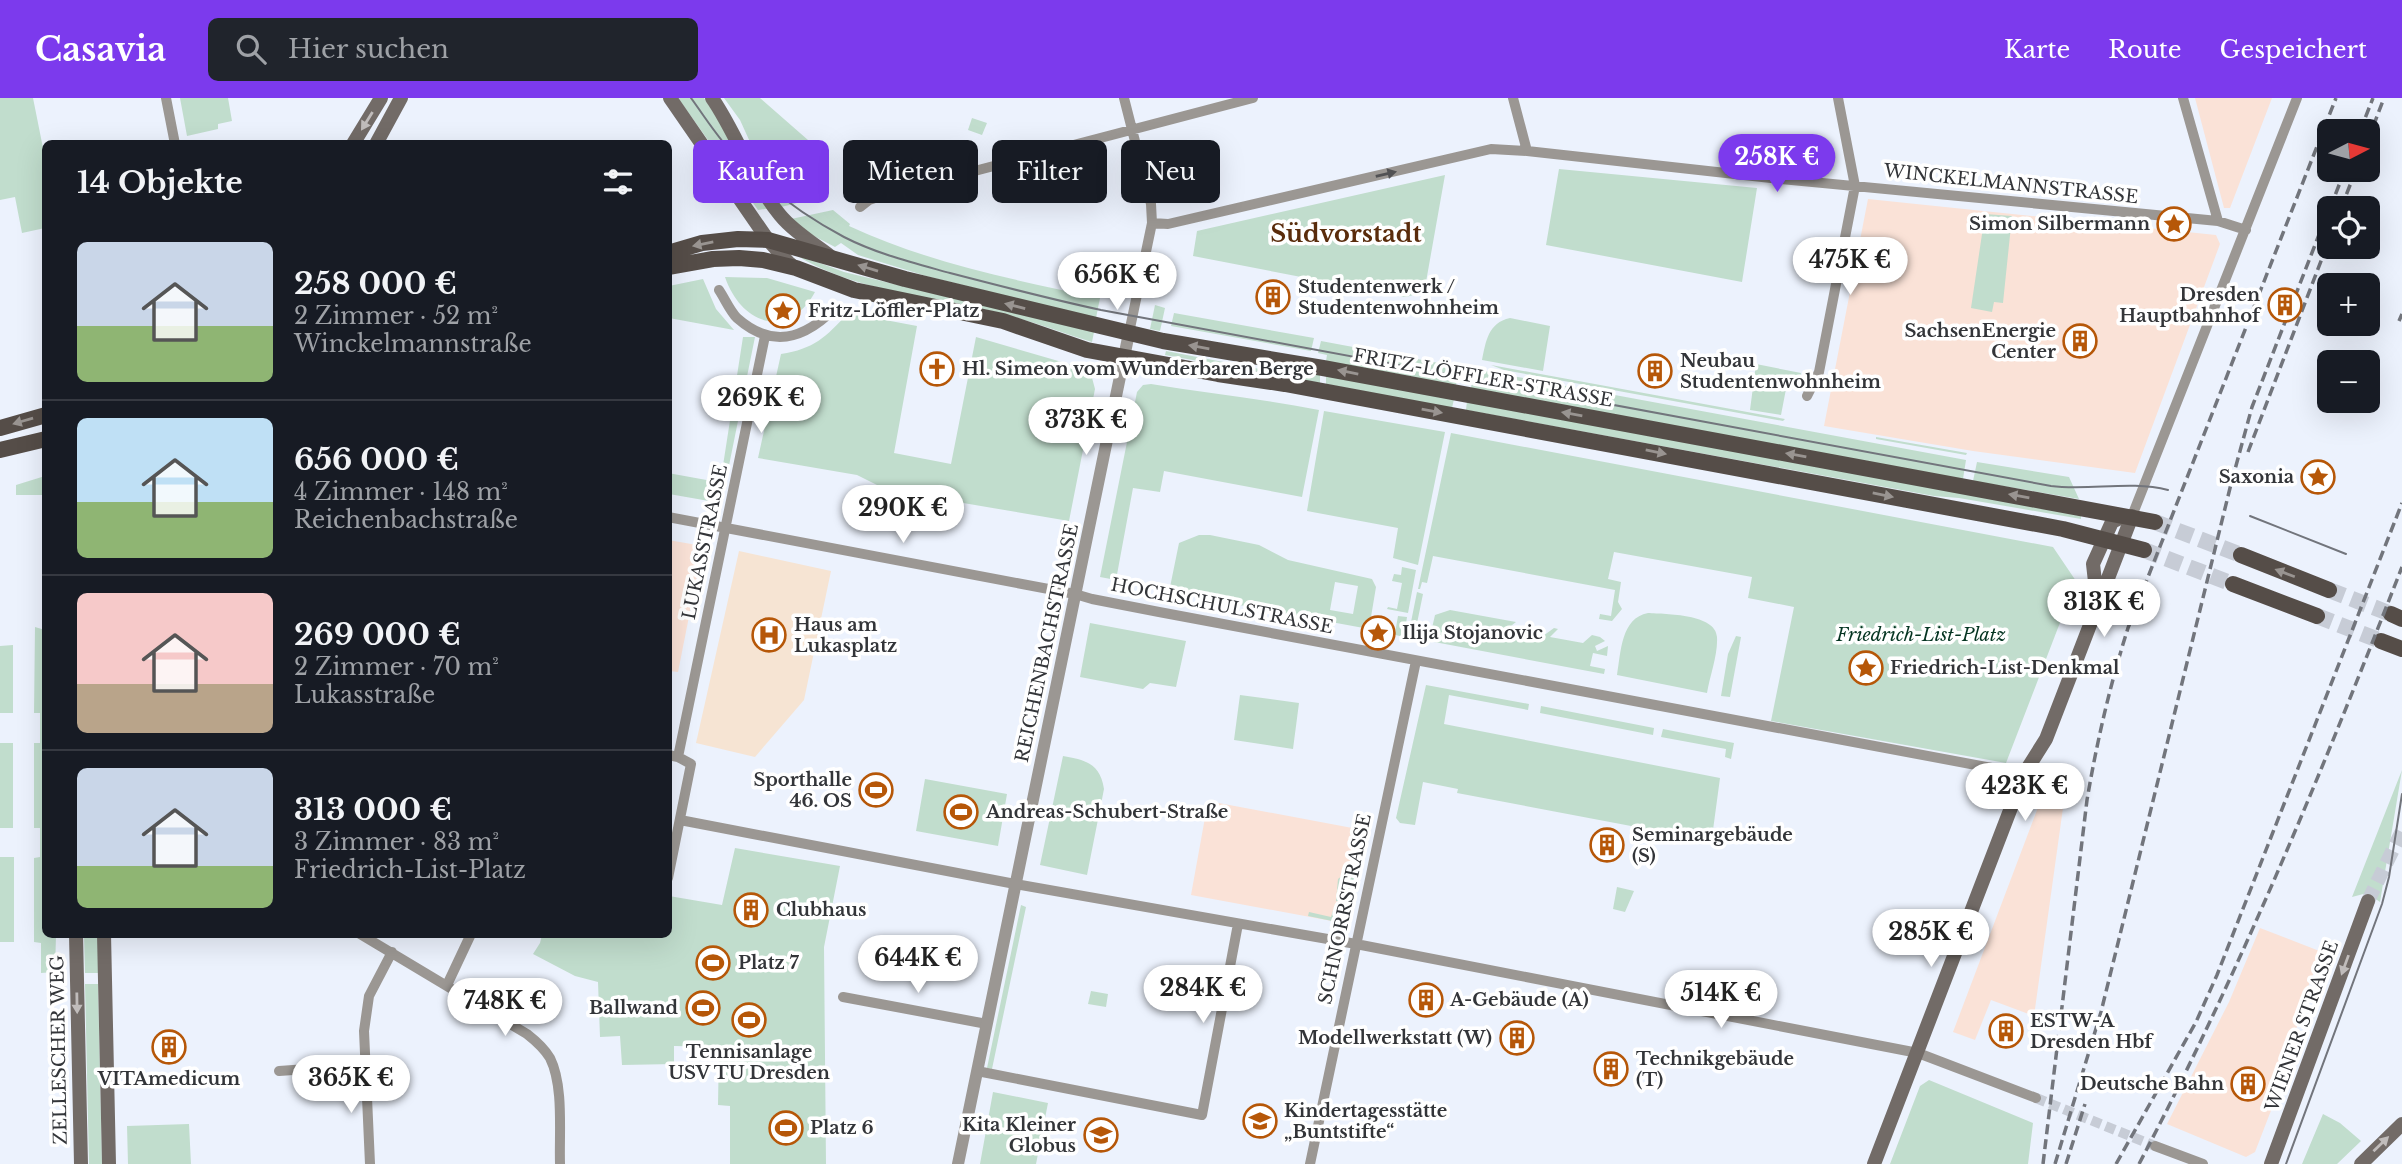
<!DOCTYPE html>
<html lang="de">
<meta charset="utf-8">
<style>
body{margin:0;font-family:"Libre Baskerville",serif;background:#20242c;color:#f1f3f6;height:100vh;display:flex;flex-direction:column;font-size:26px;white-space:nowrap}
*{box-sizing:border-box;margin:0}
p{font-size:23px;color:#9ea1a6}
.icon{flex:none;width:38px;height:38px;fill:none;stroke:currentColor;stroke-width:2;stroke-linecap:round;stroke-linejoin:round}
.map{position:relative;flex:1;overflow:hidden}
.sheet{position:absolute;left:42px;top:42px;width:630px;height:798px;display:flex;flex-direction:column;background:#171b24;border-radius:10px;box-shadow:0 7px 28px #0002}
.sheet>*{flex:none}
.hud{position:absolute;left:693px;top:42px;width:665px;height:63px;display:flex;gap:14px}
.needle{width:46px;rotate:84deg}
.controls{position:absolute;left:2317px;top:21px;display:grid;gap:14px}
.controls a{display:grid;place-items:center;width:63px;height:63px;border-radius:10px;background:#171b24;box-shadow:0 7px 28px #0002;font-size:35px}
.price{position:absolute;translate:-50% -60px;padding:0 16px;border-radius:24px;background:#fff;color:#222;font-size:23px;line-height:46px;filter:drop-shadow(0 2px 4px #0008)}
.price::after{content:'';position:absolute;left:50%;top:42px;width:21px;height:16px;margin-left:-10px;background:inherit;clip-path:polygon(0 0,100% 0,50% 100%)}
.price.on{background:#7c3aed;color:#fff}
ul{padding:0;list-style:none}
li{display:flex;align-items:center;gap:21px;height:175px;padding:0 35px}
li+li{border-top:2px solid #363941}
li span{display:grid;place-items:center;flex:none;width:196px;height:140px;border-radius:10px;color:#555}
li>.icon{margin-inline-start:auto}
span .icon{width:84px;height:84px;fill:#fffc;stroke-width:1}
li b{font-size:30px}
h2{display:flex;justify-content:space-between;align-items:center;height:84px;padding:0 35px;font-size:30px}
.pill{padding:0 24px;border-radius:10px;background:#171b24;box-shadow:0 7px 28px #0002;font-size:24px;line-height:63px}
.pill.on{background:#7c3aed;color:#fff}
header{display:flex;align-items:center;gap:42px;box-sizing:border-box;height:98px;padding:0 35px;background:#7c3aed;color:#fff}
header strong{font-size:33px}
nav{display:flex;gap:38px;margin-inline-start:auto;font-size:24px}
.search{width:490px;height:63px;background:#20242c;display:flex;align-items:center;gap:18px;box-sizing:border-box;padding:0 24px;border-radius:10px;color:#9ea1a6;font-size:26px}
.map>svg:first-child{display:block}
</style>
<header>
<strong>Casavia</strong>
<div class="search"><svg class="icon" aria-label="search" viewBox="0 0 24 24"><circle cx="10" cy="10" r="6"/><path d="M15 15l6 6"/></svg>Hier suchen</div>
<nav><a>Karte</a><a>Route</a><a>Gespeichert</a></nav>
</header>
<div class="map">
<svg width="2402" height="1066" viewBox="0 0 2402 1066">
<rect width="100%" height="100%" fill="#ecf2fd"/>
<path fill="#fae2d7" d="M2195,0H2272L2230,110H2224Z
M1868,101L2216,137L2220,146L2135,375L1973,353L1824,328Z
M668,442L703,448L678,574L669,573Z
M2061,671L2068,674L2034,918L1991,902L1975,942L1953,934L2045,691L2052,693Z
M1208,703L1363,732L1345,819L1337,824L1191,797Z
M2260,830L2322,854L2306,894L2292,947V958L2255,1054L2246,1059L2167,1026L2229,904Z"/>
<path fill="#f6e4d3" d="M739,453L831,473L804,602L755,659L696,645Z"/>
<path fill="#c1ddcd" fill-rule="evenodd" d="M0,0H33L45,60V130L22,135L15,99L0,102Z
M180,0H228L232,23L218,26V31L187,38Z
M678,0H704L719,23L771,110L758,112Z
M724,0H760L808,42L801,53L822,98L819,100L798,92L755,55L740,22Z
M972,20L987,25L982,37L968,32Z
M756,62L805,103L781,109L771,96Z
M1559,71L1757,90L1742,184L1546,147Z
M1445,77L1426,184C1421,194 1416,197 1405,199L1193,158L1197,133Z
M833,112L850,126L849,128C929,165 1014,182 1100,200L1096,220L926,178L858,157L841,145L835,149L812,137L791,121Z
M1985,116L2012,118L2003,205L1994,204L1992,214L1971,210Z
M793,155L844,174L1094,234L1092,244C1057,233 1023,220 988,212C923,197 850,192 793,155Z
M725,179L767,180L815,194C788,243 741,226 725,179Z
M703,181L716,211L734,232L669,220V188Z
M1155,207L1165,210L1160,233L1150,231Z
M848,215L917,228L894,355L951,366L976,239L1086,271L1091,276L1095,291L1069,423L887,392L857,377L758,360L781,256C814,251 826,239 848,215Z
M1174,215L1314,240L1311,253L1171,228Z
M1510,220L1550,228L1543,273L1482,262C1486,243 1488,225 1510,220Z
M743,239H755L721,407L717,406Z
M1321,243L1460,269L1456,287L1326,263L1327,257L1318,255Z
M1166,253L1265,272L1320,276V285L1165,257Z
M1756,266L1801,275L1800,279L1786,291L1781,317L1750,312Z
M1491,267L1785,321L1783,323L1504,272Z
M1474,271L1966,362L1963,381L1471,290Z
M1326,277L1454,301L1452,310L1326,286Z
M1151,286C1207,295 1262,301 1319,312L1302,399L1164,373L1160,394L1133,390L1116,482L1100,479L1137,294L1143,287Z
M1467,303L2081,417V421L1959,400L1934,398L1466,312Z
M1324,313L1445,334L1418,467L1393,460L1398,430L1307,413Z
M1451,335L2053,449L2076,483L2006,665L1771,623L1794,509L1748,500L1752,479L1614,454L1608,481L1621,484L1618,504L1622,511L1612,523L1599,521L1600,516L1611,518L1615,492L1433,458L1427,485L1422,484L1420,491H1418Z
M1876,339L1967,355L1966,357L1876,341Z
M1977,364L2069,379L2079,401L1973,383Z
M668,375L712,383L709,403L669,396Z
M45,378V397H16V387Z
M1199,437H1210L1259,447L1288,462L1372,481L1376,489L1369,531L1169,494L1179,445ZM1335,484L1358,488L1353,516L1330,512Z
M1402,469L1416,472L1408,515L1387,511L1388,509L1397,511L1402,485L1392,483L1394,476L1401,477Z
M1417,494L1423,496L1414,540L1408,539Z
M1450,512L1516,524L1507,531L1543,538L1554,530L1558,531L1550,539L1583,545L1592,537L1600,539L1605,543L1595,548L1597,553L1608,548L1607,558L1593,555L1590,568L1605,571L1604,576L1429,543L1435,517Z
M1648,515C1666,516 1716,516 1717,539C1718,557 1710,577 1707,595L1617,577C1621,554 1621,520 1648,515Z
M1398,518L1407,519L1404,539L1387,535H1395Z
M1090,525L1186,543L1176,589L1150,585L1143,591L1080,579Z
M35,529L45,532L46,836L56,837L55,874L41,875V845L34,844V760L40,759V730H34V645H40V615H34Z
M1736,538L1741,539L1730,599L1721,598L1728,556Z
M13,547V615H0V548Z
M1426,587L1529,606L1528,612L1449,597L1444,626L1720,680L1713,732L1705,742L1457,695L1458,691L1423,684L1415,727L1400,725L1396,720Z
M1240,597L1299,605L1293,651L1234,642Z
M1541,608L1654,630L1653,637L1540,615Z
M1663,631L1734,645L1731,661L1725,659L1726,651L1661,639Z
M0,645H13V730H0Z
M1063,658C1085,662 1100,665 1104,691L1087,777L1040,767Z
M2402,672L2380,804L2367,795L2352,799Z
M925,681L1007,696L998,748L916,733Z
M735,750L840,768L824,849L826,1066H730V1008L718,1007L719,949L674,948V966L622,967L620,938L600,939L598,884L575,878L533,856L540,845L542,837L668,836L669,798L722,807Z
M14,759V844H0V759Z
M1343,777L1354,779L1348,806L1336,803L1338,781Z
M1617,789L1634,793L1625,814L1613,811Z
M1335,806L1348,809L1345,819L1337,824L1308,818L1309,814L1331,819Z
M1021,807L1026,809L992,971L987,970Z
M84,837H98V875H85Z
M85,886H98L102,1066H89Z
M1091,893L1108,896L1106,909L1088,906Z
M1929,982L2033,1025L2028,1066H1890L1920,988Z
M993,994L1048,1005L1036,1066H980Z
M2323,1016L2340,1025L2361,1043L2337,1066H2302Z
M189,1026L191,1066H128L127,1028Z"/>
<g fill="none" stroke-linecap="round" stroke-linejoin="round">
<path stroke="#c7ccd6" stroke-width="10" stroke-dasharray="10 5" stroke-linecap="butt" d="M2036,1000L2155,1048"/>
<path stroke="#c7ccd6" stroke-width="14" stroke-dasharray="14 7" stroke-linecap="butt" d="M2368,803L2402,733"/>
<path stroke="#c7ccd6" stroke-width="16" stroke-dasharray="16 8" stroke-linecap="butt" d="M2155,424L2241,457
M2144,452L2233,486
M2329,492L2391,516
M2317,518L2381,543"/>
<path stroke="#9b9793" stroke-width="10" d="M166,0L175,46
M1124,0L1151,106L1152,125L1129,235
M1513,0L1527,53
M2183,0L2218,123
M860,109L869,102L887,96L1253,0
M1152,125L1168,126L1491,51L1527,53L1771,80L2218,123L2246,132
M719,192C725,201 730,213 737,220C772,251 804,241 834,211
M1807,298L1819,274L1855,88L1838,0
M2132,418L2297,0
M668,419L1075,496L1092,501L1159,514L2024,676
M668,657L678,659L691,666L668,780
M678,659L765,238
M680,722L1015,786L1356,846L1918,955L2036,1000
M360,836L527,936C536,943 544,950 550,960C564,988 559,1035 560,1066
M447,887L471,836
M843,899L987,926
M279,973L364,967
M977,973L1202,1017L1238,826
M2155,1048L2203,1066
M370,1066L364,933L369,898L392,854
M1310,1066L1416,563"/>
<path stroke="#9b9793" stroke-width="12" d="M958,1066L1129,235"/>
<path stroke="#726b67" stroke-width="14" d="M670,0L768,142L788,164L795,170
M712,0C737,36 753,85 780,117C793,133 813,145 830,158
M353,46L381,0
M376,46L401,0
M76,836L81,1066
M104,836L109,1066
M1874,1066L2024,676L2046,641L2132,418L2118,421L2112,424L2093,466L2098,510
M2271,1066L2368,803
M2361,1066L2402,1026"/>
<path stroke="#554d48" stroke-width="16" d="M668,155L702,145L738,141L768,142L905,181L1163,243L1323,270L2155,424
M668,169L713,161L739,160L763,162L796,170L854,192L1003,223L1087,252L1218,276L1285,286L2063,431L2144,452
M0,330L46,317
M0,352L46,341
M2241,457L2329,492
M2233,486L2317,518
M2391,516L2402,521
M2381,543L2402,551"/>
<path stroke="#72757c" stroke-width="2" d="M691,0C707,22 721,45 740,63C771,93 806,119 844,139C877,156 914,165 950,175C1000,188 1050,201 1101,212L2051,388C2090,393 2130,382 2168,392
M2250,418L2346,456
M2286,1066L2382,806L2389,779L2402,696"/>
<path stroke="#72757c" stroke-width="3.5" stroke-dasharray="10 5" stroke-linecap="butt" d="M2360,33L2373,0
M2368,42L2384,0
M2330,110L2345,72
M2341,110L2356,72
M2399,223L2402,216
M2248,354L2329,142
M2043,1066L2087,702C2097,643 2110,587 2128,530L2336,0
M2055,1066L2101,914L2231,386L2252,309L2329,111
M2066,1066L2085,1006
M2116,1066L2196,924L2217,877L2402,405
M2139,1066C2240,874 2323,671 2402,469"/>
</g>
<defs><path id="oneway-solid" d="M-6-.8H1V-3.2L6.5 0L1 3.2V.8H-6Z" transform="scale(1.75)"/></defs>
<g fill="#c0bcbb">
<use href="#oneway-solid" transform="translate(367 23) rotate(122)"/>
<use href="#oneway-solid" transform="translate(2345 867) rotate(110)"/>
<use href="#oneway-solid" transform="translate(77 905) rotate(89)"/>
<use href="#oneway-solid" transform="translate(2381 1046) rotate(-44)"/>
</g>
<use fill="#525254" href="#oneway-solid" transform="translate(1386 76) rotate(-13)"/>
<g fill="#999491">
<use href="#oneway-solid" transform="translate(703 146) rotate(169)"/>
<use href="#oneway-solid" transform="translate(868 170) rotate(-163)"/>
<use href="#oneway-solid" transform="translate(1015 208) rotate(-166)"/>
<use href="#oneway-solid" transform="translate(1199 249) rotate(-170)"/>
<use href="#oneway-solid" transform="translate(1348 274) rotate(-169)"/>
<use href="#oneway-solid" transform="translate(1432 313) rotate(10)"/>
<use href="#oneway-solid" transform="translate(1572 316) rotate(-170)"/>
<use href="#oneway-solid" transform="translate(23 323) rotate(164)"/>
<use href="#oneway-solid" transform="translate(1656 354) rotate(11)"/>
<use href="#oneway-solid" transform="translate(1796 357) rotate(-170)"/>
<use href="#oneway-solid" transform="translate(1883 397) rotate(11)"/>
<use href="#oneway-solid" transform="translate(2019 398) rotate(-170)"/>
<use href="#oneway-solid" transform="translate(2285 475) rotate(-159)"/>
</g>
<defs>
<symbol id="sight-ring" viewBox="-11 -11 22 22"><circle r="9.5" fill="#fff" stroke="#b65708" stroke-width="1.5"/><path d="M0-6L1.8-2.2L6-1.7L2.9 1.2L3.7 5.4L0 3.3L-3.7 5.4L-2.9 1.2L-6-1.7L-1.8-2.2Z" fill="#b65708"/></symbol>
<symbol id="building-ring" viewBox="-11 -11 22 22"><circle r="9.5" fill="#fff" stroke="#b65708" stroke-width="1.5"/><path d="M-4-6H4V6H1V3H-1V6H-4ZM-2.5-4.3h1.7v1.8h-1.7ZM.8-4.3h1.7v1.8H.8ZM-2.5-1h1.7V.8h-1.7ZM.8-1h1.7V.8H.8Z" fill="#b65708"/></symbol>
<symbol id="church-ring" viewBox="-11 -11 22 22"><circle r="9.5" fill="#fff" stroke="#b65708" stroke-width="1.5"/><path d="M-1.2-6h2.4v3.5h3.3v2.4h-3.3V6h-2.4V-.1h-3.3v-2.4h3.3Z" fill="#b65708"/></symbol>
<symbol id="hospital-ring" viewBox="-11 -11 22 22"><circle r="9.5" fill="#fff" stroke="#b65708" stroke-width="1.5"/><path d="M-5-5h3v3.5h4V-5h3V5h-3V1.5h-4V5h-3Z" fill="#b65708"/></symbol>
<symbol id="stadium-ring" viewBox="-11 -11 22 22"><circle r="9.5" fill="#fff" stroke="#b65708" stroke-width="1.5"/><path d="M0-5a6.5 5 0 1 0 0 10a6.5 5 0 1 0 0-10ZM-3.5-1.8h7v3.6h-7Z" fill="#b65708"/></symbol>
<symbol id="school-ring" viewBox="-11 -11 22 22"><circle r="9.5" fill="#fff" stroke="#b65708" stroke-width="1.5"/><path d="M0-5L7-2L0 1L-7-2ZM-4 1L0 2.5L4 1V4Q0 6-4 4Z" fill="#b65708"/></symbol>
</defs>
<g fill-rule="evenodd">
<use href="#sight-ring" x="2155" y="107" width="38" height="38"/>
<use href="#building-ring" x="1254" y="180" width="38" height="38"/>
<use href="#building-ring" x="2266" y="188" width="38" height="38"/>
<use href="#sight-ring" x="764" y="194" width="38" height="38"/>
<use href="#building-ring" x="2061" y="224" width="38" height="38"/>
<use href="#church-ring" x="918" y="252" width="38" height="38"/>
<use href="#building-ring" x="1636" y="254" width="38" height="38"/>
<use href="#sight-ring" x="2299" y="360" width="38" height="38"/>
<use href="#sight-ring" x="1359" y="516" width="38" height="38"/>
<use href="#hospital-ring" x="750" y="518" width="38" height="38"/>
<use href="#sight-ring" x="1847" y="551" width="38" height="38"/>
<use href="#stadium-ring" x="857" y="673" width="38" height="38"/>
<use href="#stadium-ring" x="942" y="695" width="38" height="38"/>
<use href="#building-ring" x="1588" y="728" width="38" height="38"/>
<use href="#building-ring" x="732" y="793" width="38" height="38"/>
<use href="#stadium-ring" x="694" y="846" width="38" height="38"/>
<use href="#building-ring" x="1407" y="883" width="38" height="38"/>
<use href="#stadium-ring" x="684" y="891" width="38" height="38"/>
<use href="#stadium-ring" x="730" y="903" width="38" height="38"/>
<use href="#building-ring" x="1987" y="914" width="38" height="38"/>
<use href="#building-ring" x="1498" y="921" width="38" height="38"/>
<use href="#building-ring" x="150" y="930" width="38" height="38"/>
<use href="#building-ring" x="1592" y="952" width="38" height="38"/>
<use href="#building-ring" x="2229" y="967" width="38" height="38"/>
<use href="#school-ring" x="1241" y="1004" width="38" height="38"/>
<use href="#stadium-ring" x="767" y="1011" width="38" height="38"/>
<use href="#school-ring" x="1082" y="1018" width="38" height="38"/>
</g>
<g text-anchor="middle" stroke-width="7" stroke-linejoin="round" paint-order="stroke">
<g font-size="18" fill="#333539" stroke="#fff">
<text transform="translate(2011 86) rotate(6)" y="6">WINCKELMANNSTRASSE</text>
<text transform="translate(1483 280) rotate(10)" y="6">FRITZ-LÖFFLER-STRASSE</text>
<text transform="translate(705 444) rotate(-78)" y="6">LUKASSTRASSE</text>
<text transform="translate(1222 508) rotate(11)" y="6">HOCHSCHULSTRASSE</text>
<text transform="translate(1047 545) rotate(-78)" y="6">REICHENBACHSTRASSE</text>
<text transform="translate(1345 811) rotate(-78)" y="6">SCHNORRSTRASSE</text>
<text transform="translate(2302 928) rotate(-70)" y="6">WIENER STRASSE</text>
<text transform="translate(59 952) rotate(-91)" y="6">ZELLESCHER WEG</text>
</g>
<g font-size="18" font-weight="bold" fill="#333539" stroke="#fff" text-anchor="start">
<text x="2150" y="132" text-anchor="end">Simon Silbermann</text>
<text x="1298" y="195">Studentenwerk /<tspan x="1298" dy="21">Studentenwohnheim</tspan></text>
<text x="2260" y="203" text-anchor="end">Dresden<tspan x="2260" dy="21">Hauptbahnhof</tspan></text>
<text x="808" y="219">Fritz-Löffler-Platz</text>
<text x="2056" y="239" text-anchor="end">SachsenEnergie<tspan x="2056" dy="21">Center</tspan></text>
<text x="1680" y="269">Neubau<tspan x="1680" dy="21">Studentenwohnheim</tspan></text>
<text x="962" y="277">Hl. Simeon vom Wunderbaren Berge</text>
<text x="2294" y="385" text-anchor="end">Saxonia</text>
<text x="794" y="533">Haus am<tspan x="794" dy="21">Lukasplatz</tspan></text>
<text x="1402" y="541">Ilija Stojanovic</text>
<text x="1890" y="576">Friedrich-List-Denkmal</text>
<text x="852" y="688" text-anchor="end">Sporthalle<tspan x="852" dy="21">46. OS</tspan></text>
<text x="986" y="720">Andreas-Schubert-Straße</text>
<text x="1632" y="743">Seminargebäude<tspan x="1632" dy="21">(S)</tspan></text>
<text x="776" y="818">Clubhaus</text>
<text x="738" y="871">Platz 7</text>
<text x="1450" y="908">A-Gebäude (A)</text>
<text x="678" y="916" text-anchor="end">Ballwand</text>
<text x="2030" y="929">ESTW-A<tspan x="2030" dy="21">Dresden Hbf</tspan></text>
<text x="1492" y="946" text-anchor="end">Modellwerkstatt (W)</text>
<text x="749" y="960" text-anchor="middle">Tennisanlage<tspan x="749" dy="21">USV TU Dresden</tspan></text>
<text x="1636" y="967">Technikgebäude<tspan x="1636" dy="21">(T)</tspan></text>
<text x="169" y="987" text-anchor="middle">VITAmedicum</text>
<text x="2224" y="992" text-anchor="end">Deutsche Bahn</text>
<text x="1284" y="1019">Kindertagesstätte<tspan x="1284" dy="21">„Buntstifte“</tspan></text>
<text x="1076" y="1033" text-anchor="end">Kita Kleiner<tspan x="1076" dy="21">Globus</tspan></text>
<text x="810" y="1036">Platz 6</text>
</g>
<g font-size="18" font-style="italic" fill="#043421" stroke="#fff">
<text x="1921" y="543">Friedrich-List-Platz</text>
</g>
<g font-size="24" font-weight="bold" fill="#5a2c0c" stroke="#fff">
<text x="1346" y="144">Südvorstadt</text>
</g>
</g>
</svg>
<div class="controls">
<a><svg class="needle" viewBox="-14 -14 28 28"><path d="M0-13l5 13h-10z" fill="#e53935"/><path d="M0 13l5-13h-10z" fill="#9ea1a6"/></svg></a>
<a><svg class="icon" aria-label="locate" viewBox="0 0 24 24"><circle cx="12" cy="12" r="6"/><path d="M12 2v4M12 18v4M2 12h4M18 12h4"/></svg></a>
<a>+</a>
<a>−</a>
</div>
<b class="price on" style="left:1777px;top:96px">258K €</b>
<b class="price" style="left:1850px;top:199px">475K €</b>
<b class="price" style="left:1117px;top:214px">656K €</b>
<b class="price" style="left:761px;top:337px">269K €</b>
<b class="price" style="left:1086px;top:359px">373K €</b>
<b class="price" style="left:903px;top:447px">290K €</b>
<b class="price" style="left:2104px;top:541px">313K €</b>
<b class="price" style="left:2025px;top:725px">423K €</b>
<b class="price" style="left:1931px;top:871px">285K €</b>
<b class="price" style="left:918px;top:897px">644K €</b>
<b class="price" style="left:1203px;top:927px">284K €</b>
<b class="price" style="left:1721px;top:932px">514K €</b>
<b class="price" style="left:505px;top:940px">748K €</b>
<b class="price" style="left:351px;top:1017px">365K €</b>
<div class="hud">
<a class="pill on">Kaufen</a>
<a class="pill">Mieten</a>
<a class="pill">Filter</a>
<a class="pill">Neu</a>
</div>
<section class="sheet">
<h2>14 Objekte<svg class="icon" aria-label="filters" viewBox="0 0 24 24"><path d="M4 7h16M4 17h16"/><circle cx="9" cy="7" r="2"/><circle cx="15" cy="17" r="2"/></svg></h2>
<ul>
<li><span style="background:linear-gradient(#c9d6e8 60%,#8fb573 0)"><svg class="icon" aria-label="home" viewBox="0 0 24 24"><path d="M3 11l9-7 9 7M6 9v11h12V9"/></svg></span><div><b>258 000 €</b><p>2 Zimmer · 52 m²</p><p>Winckelmannstraße</p></div></li>
<li><span style="background:linear-gradient(#bfe0f5 60%,#8fb573 0)"><svg class="icon" aria-label="home" viewBox="0 0 24 24"><path d="M3 11l9-7 9 7M6 9v11h12V9"/></svg></span><div><b>656 000 €</b><p>4 Zimmer · 148 m²</p><p>Reichenbachstraße</p></div></li>
<li><span style="background:linear-gradient(#f6c9c9 65%,#b9a48a 0)"><svg class="icon" aria-label="home" viewBox="0 0 24 24"><path d="M3 11l9-7 9 7M6 9v11h12V9"/></svg></span><div><b>269 000 €</b><p>2 Zimmer · 70 m²</p><p>Lukasstraße</p></div></li>
<li><span style="background:linear-gradient(#c9d6e8 70%,#8fb573 0)"><svg class="icon" aria-label="home" viewBox="0 0 24 24"><path d="M3 11l9-7 9 7M6 9v11h12V9"/></svg></span><div><b>313 000 €</b><p>3 Zimmer · 83 m²</p><p>Friedrich-List-Platz</p></div></li>
</ul>
</section>
</div>
